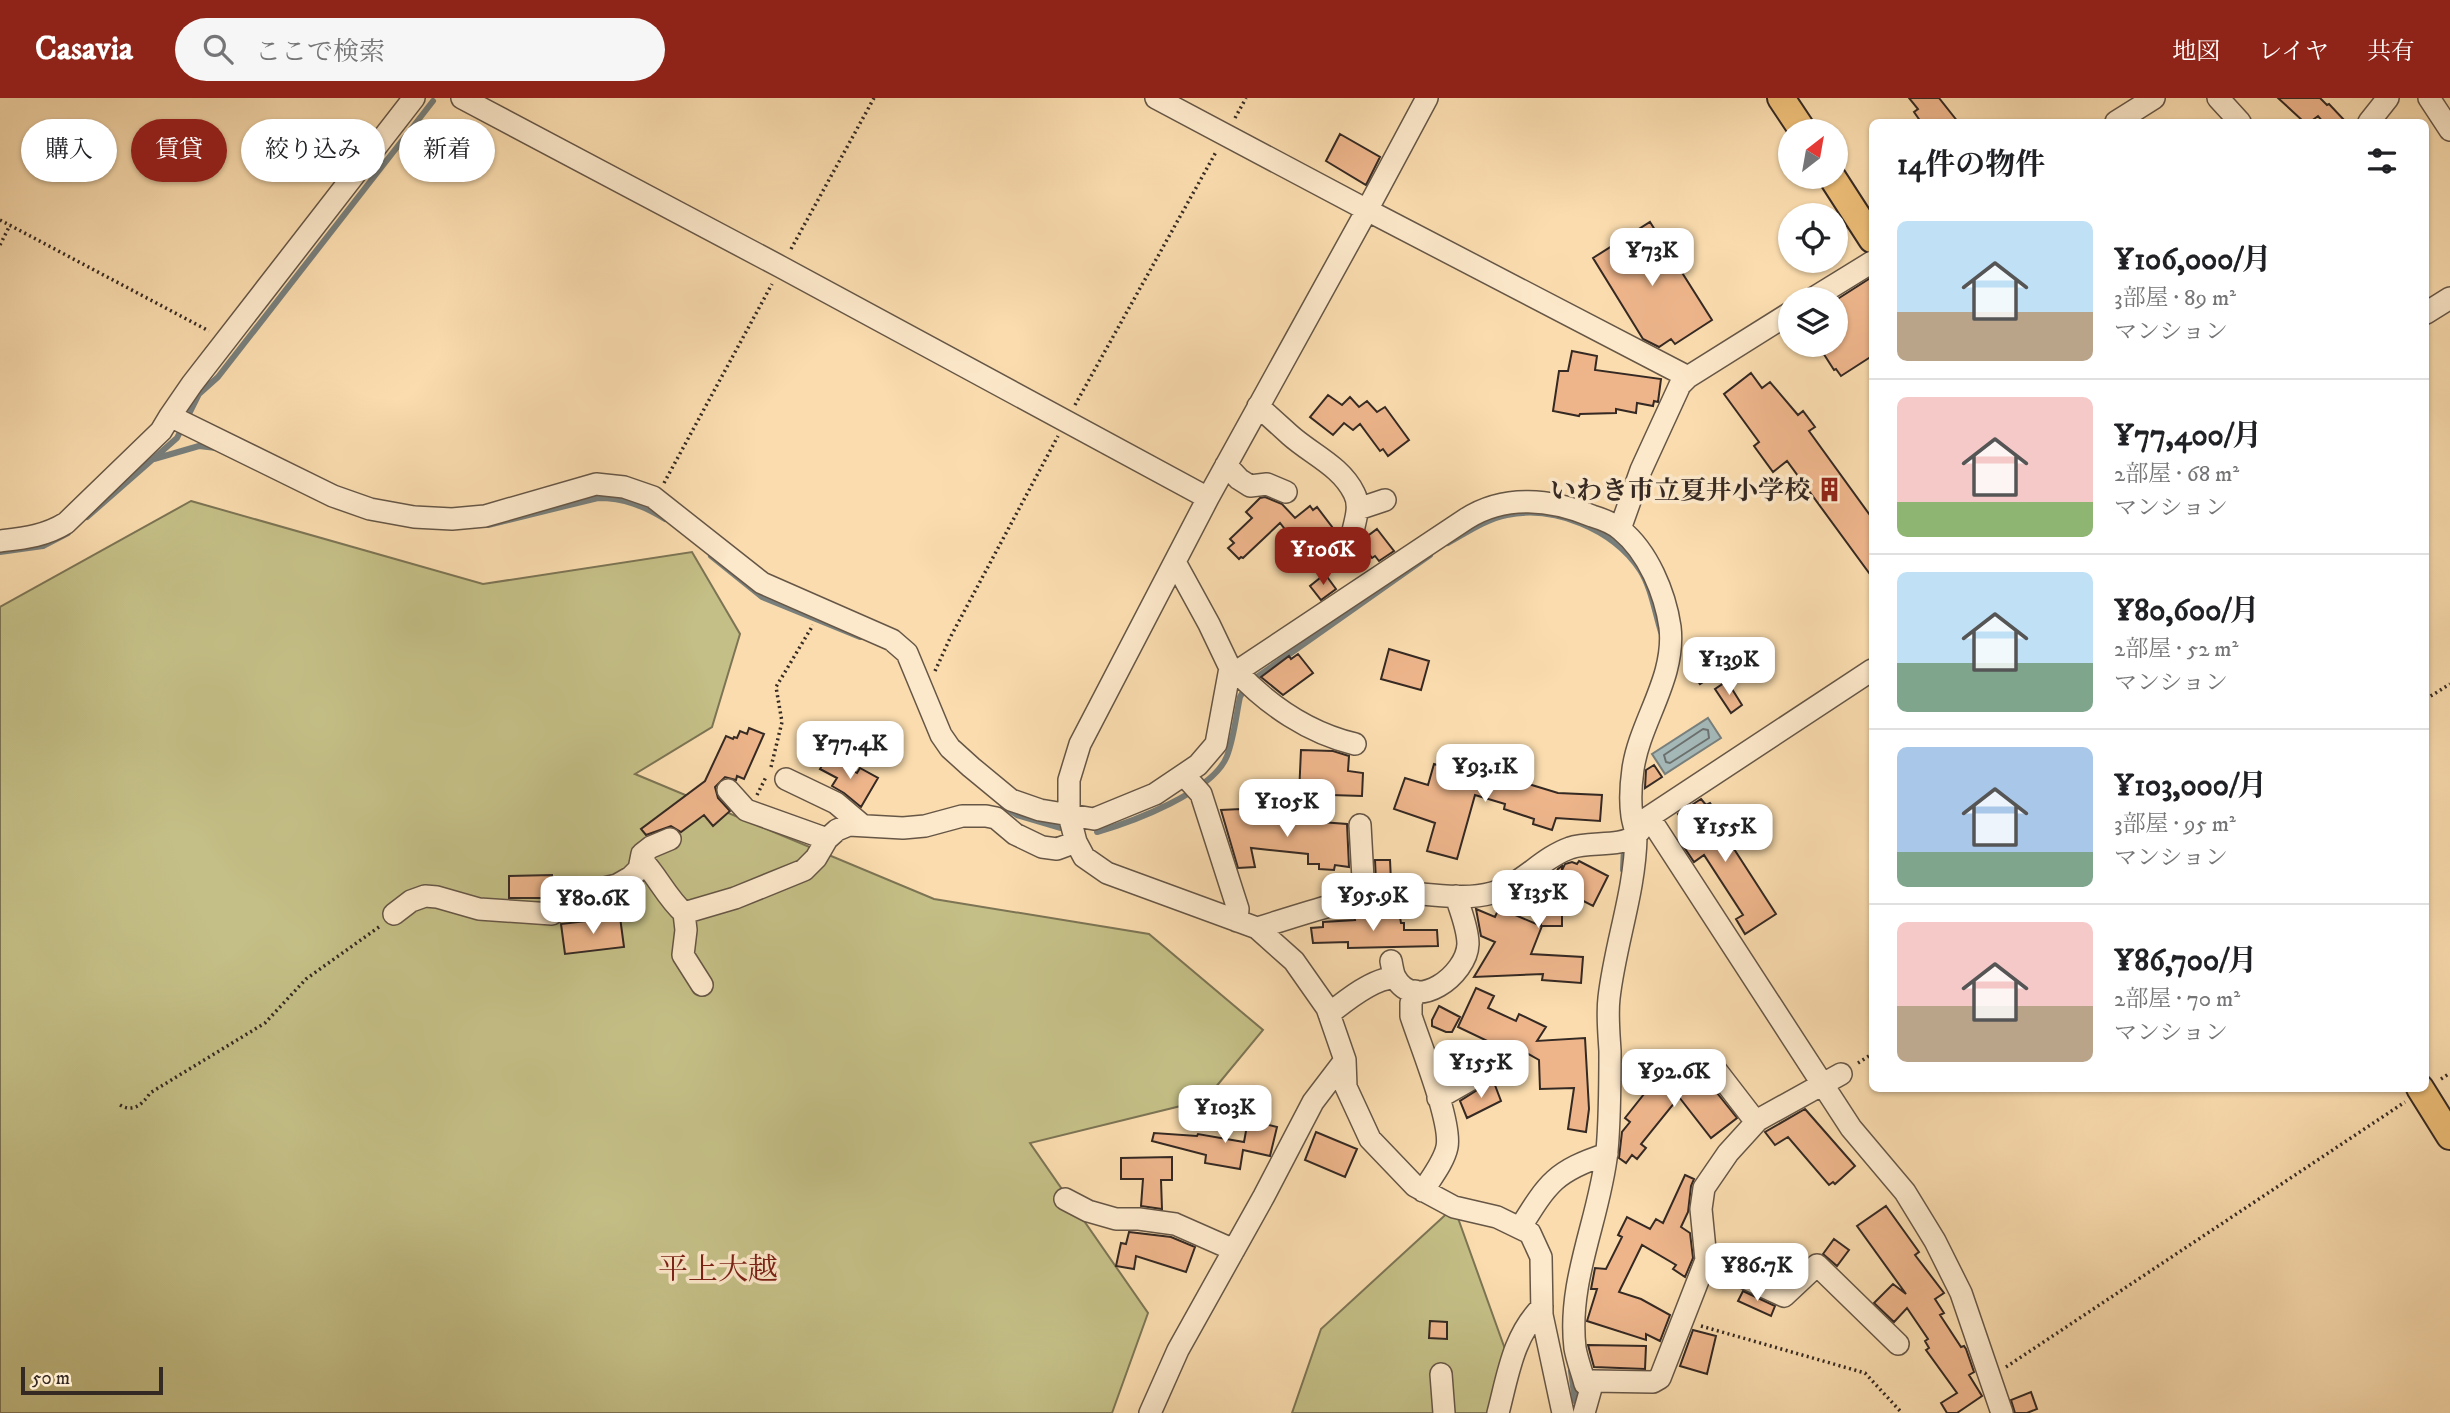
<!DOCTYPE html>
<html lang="ja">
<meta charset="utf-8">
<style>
body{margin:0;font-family:"IM FELL DW Pica","Noto Serif JP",serif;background:#f6f6f6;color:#202124;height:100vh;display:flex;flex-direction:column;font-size:26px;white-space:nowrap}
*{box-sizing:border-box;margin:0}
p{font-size:23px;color:#757577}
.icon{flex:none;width:38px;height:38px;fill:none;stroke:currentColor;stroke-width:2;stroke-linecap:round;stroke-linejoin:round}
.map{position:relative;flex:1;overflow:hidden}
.panel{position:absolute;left:1869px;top:21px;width:560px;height:973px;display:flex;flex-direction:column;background:#fff;border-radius:10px;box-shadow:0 2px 5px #0004}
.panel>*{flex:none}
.hud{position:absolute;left:21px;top:21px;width:665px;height:63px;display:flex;gap:14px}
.needle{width:46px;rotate:31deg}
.controls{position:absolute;left:1778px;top:21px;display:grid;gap:14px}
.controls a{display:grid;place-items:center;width:70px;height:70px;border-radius:50%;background:#fff;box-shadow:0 2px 5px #0004;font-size:35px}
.scale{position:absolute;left:21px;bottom:18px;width:142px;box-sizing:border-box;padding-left:7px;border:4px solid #352923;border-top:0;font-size:19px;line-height:24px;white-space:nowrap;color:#352923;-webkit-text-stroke:5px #fce8ca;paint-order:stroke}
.price{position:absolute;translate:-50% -60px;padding:0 16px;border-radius:14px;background:#fff;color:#222;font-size:23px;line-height:46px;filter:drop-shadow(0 2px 4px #0008)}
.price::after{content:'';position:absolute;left:50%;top:42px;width:21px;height:16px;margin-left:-10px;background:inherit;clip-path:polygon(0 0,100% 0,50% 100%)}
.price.on{background:#8f2418;color:#fff}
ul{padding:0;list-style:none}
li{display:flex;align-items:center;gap:21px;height:175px;padding:0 28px}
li+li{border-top:2px solid #e0e0e0}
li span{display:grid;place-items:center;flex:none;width:196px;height:140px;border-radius:10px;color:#555}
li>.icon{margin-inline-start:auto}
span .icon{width:84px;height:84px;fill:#fffc;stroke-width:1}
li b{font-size:30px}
h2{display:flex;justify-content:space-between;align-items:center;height:84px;padding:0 28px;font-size:30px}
.pill{padding:0 24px;border-radius:32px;background:#fff;box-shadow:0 2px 5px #0004;font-size:24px;line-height:63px}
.pill.on{background:#8f2418;color:#fff}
header{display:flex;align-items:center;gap:42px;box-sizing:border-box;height:98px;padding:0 35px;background:#8f2418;color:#fff}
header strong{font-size:33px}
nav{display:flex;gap:38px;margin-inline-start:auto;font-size:24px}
.search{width:490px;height:63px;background:#f6f6f6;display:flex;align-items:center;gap:18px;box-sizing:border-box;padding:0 24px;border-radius:38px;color:#757577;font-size:26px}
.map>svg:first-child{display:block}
</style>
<header>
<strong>Casavia</strong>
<div class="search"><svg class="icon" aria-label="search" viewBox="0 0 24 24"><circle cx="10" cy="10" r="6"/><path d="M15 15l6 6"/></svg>ここで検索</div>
<nav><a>地図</a><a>レイヤ</a><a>共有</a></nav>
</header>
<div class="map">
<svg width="2450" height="1315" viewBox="0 0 2450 1315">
<rect width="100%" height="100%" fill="#fadcae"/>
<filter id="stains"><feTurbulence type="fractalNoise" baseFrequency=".00286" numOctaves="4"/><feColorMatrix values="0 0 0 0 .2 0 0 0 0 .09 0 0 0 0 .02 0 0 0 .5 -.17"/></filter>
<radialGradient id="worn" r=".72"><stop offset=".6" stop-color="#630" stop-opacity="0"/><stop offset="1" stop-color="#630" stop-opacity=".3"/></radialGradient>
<path fill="#c4bf86" stroke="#7c7454" stroke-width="2" d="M191,403L483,486L692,454L740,536L712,629L635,676L934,801L1149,836L1263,932L1205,1002L1030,1045L1148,1215L1112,1315H0V509Z
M1454,1109L1510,1265L1503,1315H1292L1321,1231Z"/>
<path fill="#a4b8b7" stroke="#787f7c" stroke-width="2" d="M1708,620L1721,640L1665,676L1652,656Z"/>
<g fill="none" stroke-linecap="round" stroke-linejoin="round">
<path stroke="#6c706d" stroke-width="2" d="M1703,631L1708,632L1709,640L1670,665L1666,664L1664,657Z"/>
<path stroke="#787f7c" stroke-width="6" d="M154,361L199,348L216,350
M87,419L177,340L199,296L218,279L433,3
M488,427L598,400C624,400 644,408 665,421
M1448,445C1466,435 1486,421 1507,417C1554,407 1613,431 1640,472C1651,489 1655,515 1661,534
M0,454L43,448L68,435
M711,458L762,499L860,539
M1003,708L1017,717L1061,730
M1097,734C1132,724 1213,694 1227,658C1234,640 1236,618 1240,599L1245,590L1254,581L1430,457
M1623,772L1624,748
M1571,1273L1575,1303"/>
</g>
<path fill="#eeb58b" stroke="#352923" stroke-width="2" d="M1909,0H1939L1958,24H1921L1914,14L1918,11Z
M2278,0H2320L2327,7L2329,6L2346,24H2323L2318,18L2310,24H2304Z
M1340,36L1380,59L1366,87L1326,63Z
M1650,124L1712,222L1675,246L1671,241L1659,249L1643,241L1593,160Z
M1872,179V258L1841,278L1836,271L1834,272L1818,247H1836V202Z
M1572,253L1597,258L1595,272L1661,281L1658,304L1654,303L1653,308L1637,305L1636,315L1616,311V315L1580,316L1579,318L1553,313L1559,273H1568Z
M1751,275L1762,290L1770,284L1798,317L1803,313L1815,329L1809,333L1872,420V479L1787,363L1773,374L1754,348L1759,344L1724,296Z
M1328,297L1342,307L1350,299L1359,309L1367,303L1377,314L1385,309L1409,342L1388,358L1383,351L1380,353L1360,326L1353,332L1344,325L1333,337L1310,319Z
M1265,399L1282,406L1295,420L1310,408L1313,412L1317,409L1339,438L1343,446L1351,453L1321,477L1280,425L1243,460L1241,459L1239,461L1228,450L1234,445L1230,441L1252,420L1246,414L1260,400Z
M1377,431L1394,453L1379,463L1375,458L1372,460L1362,446L1365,440Z
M1325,476L1336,491L1321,502L1310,488Z
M1389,551L1429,563L1421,592L1381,581Z
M1298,556L1313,575L1283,597L1261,579L1289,558L1291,561Z
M1699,559L1712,578L1700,586L1687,567Z
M1727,583L1742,607L1731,615L1715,591Z
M749,630L764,636L744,681L737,678L736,682L725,679L715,689L718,700L730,713L713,728L704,717L681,734L671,728L646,737L641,731L705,683L726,638L733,641L734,639L737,640L740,633L747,636Z
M1301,652L1333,653L1349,658L1348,673L1363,675L1362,698L1299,696Z
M828,658L857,675L860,670L878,680L861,709L844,695L832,688L837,680L820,671Z
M1434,666L1479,681L1481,676L1497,680L1499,677L1558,695L1602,697L1600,723L1556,720L1552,732L1533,726L1534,721L1504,711L1505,706L1475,697L1457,761L1427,753L1435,725L1394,711L1405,680L1428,687Z
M1654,667L1662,679L1645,690L1646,672Z
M1701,701L1706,707L1710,705L1718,717L1714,720L1776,816L1745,836L1736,821L1743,817L1704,757L1694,764L1682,746L1693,738L1678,716Z
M1241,711V718L1347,726L1349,769L1335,767L1334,772L1319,771V766H1308V756L1251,750L1255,769L1238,770L1221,712Z
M1375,762H1390L1391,783L1376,784Z
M1579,763L1608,778L1593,808L1562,792V828H1542L1531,856L1583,859L1581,885L1542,882L1543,876L1474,879L1495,844L1481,838L1476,811L1495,819L1499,810L1541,828L1542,792H1547L1558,771L1562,768V772L1565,766L1572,764L1577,766Z
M552,777L553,798L550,800H509V778Z
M1354,817L1400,819L1401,825H1404V832H1437L1438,848L1348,850V844L1313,845L1311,830L1323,829V824L1355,822Z
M620,819L624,849L565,856L561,826Z
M1476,890L1494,898L1488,910L1516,923L1519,916L1546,929L1537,943L1585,940L1589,1011L1586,1034L1568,1031L1574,990L1540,991L1539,962L1509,945L1506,952L1458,929Z
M1439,908L1460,919L1452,934H1446L1432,928V922Z
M1686,966L1700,983L1705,980L1737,1020L1711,1040L1679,999L1641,1046L1646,1050L1637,1061L1632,1057L1626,1065L1619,1060L1622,1034L1630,1024L1625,1020L1656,981L1658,984L1671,970L1675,975Z
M1493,982L1501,1003L1467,1020L1460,1003Z
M1805,1011L1855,1068L1835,1086L1833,1084L1829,1087L1788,1039L1775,1047L1765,1034Z
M1248,1022L1277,1029L1270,1058L1243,1052L1240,1071L1205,1065L1206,1057L1152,1043L1154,1035L1197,1038L1198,1036L1244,1044Z
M1316,1034L1357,1051L1345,1079L1305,1062Z
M1172,1059V1082H1161L1162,1111L1141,1108L1143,1081H1121V1060Z
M1685,1077L1694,1081L1691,1088L1688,1114L1681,1129L1690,1135L1693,1160L1685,1179L1673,1171L1676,1167L1642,1147L1619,1194L1641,1201L1670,1217L1660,1243L1646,1236V1242L1587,1223L1597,1191H1591L1595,1170L1606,1171L1622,1139L1618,1137L1627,1119L1650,1131L1656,1121L1663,1125Z
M1886,1108L1919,1154L1915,1157L1944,1195L1935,1201L1944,1215L1940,1217L1961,1249L1964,1248L1966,1251L1974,1274L1969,1277L1982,1298L1957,1315H1947L1941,1305L1957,1295L1926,1252L1929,1250L1925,1243L1928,1241L1907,1210L1894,1224L1874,1205L1893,1186L1906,1196L1857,1128Z
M1129,1134L1171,1139L1195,1149L1186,1174L1136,1158L1134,1171L1116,1168L1121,1145L1126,1146Z
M1834,1141L1849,1152L1837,1168L1823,1156Z
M1743,1193L1775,1208L1771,1218L1738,1203Z
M1430,1223L1447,1224V1241L1429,1240Z
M1693,1232L1716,1238L1707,1276L1680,1268Z
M1588,1247L1646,1248L1645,1271L1594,1269Z
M2031,1294L2037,1311L2027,1315H2015L2011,1302Z"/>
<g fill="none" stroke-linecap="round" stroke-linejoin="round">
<defs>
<path id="minor" d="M462,0L781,169L1208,400L1080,646L1069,682V717L1076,744L1084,759L1107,775L1257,830L1294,863L1327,910L1345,962L1346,989L1370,1041L1415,1088L1454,1109L1497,1119L1530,1135L1541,1159L1542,1217L1563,1315
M1156,0L1367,112L1427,0
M2218,0L2240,24
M2429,0L2450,32
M2116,24L2154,0
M2369,24L2388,0
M1812,201L1872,164
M2426,215L2450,200
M1258,308C1269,318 1280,328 1290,337C1311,356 1341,368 1354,395C1361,408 1355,423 1352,437
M170,318L192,286L414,0
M1226,367L1239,381L1250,388L1267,386L1286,394
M1208,400L1367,112L1688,279
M1358,411L1385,402
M1620,431L1641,372L1680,287L1688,279L1790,215
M0,443C25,440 45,438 66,425L161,333L170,318L333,398L370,411L414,419L452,421L485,418L596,386L624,389L653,399L762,485L892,542L907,555L941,637L950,650L971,669L1011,702L1040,712L1094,721L1155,696L1198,667L1216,646L1230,570L1209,526L1175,464
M1236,573C1268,607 1309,635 1355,646
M1230,578L1466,421C1505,396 1551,401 1592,418C1602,421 1613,425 1621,432C1648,454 1665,495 1670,529C1676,580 1640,623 1633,671C1631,685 1630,704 1632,718C1633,725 1636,732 1636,739C1635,794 1615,846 1609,900C1607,917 1609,936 1610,953C1610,986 1610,1020 1607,1053C1600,1120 1567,1182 1575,1250C1577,1262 1582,1274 1585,1286
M1184,677L1201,696L1238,811L1237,823
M786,681L836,705L862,727
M728,692L746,712L827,741
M1649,719L1851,1030L1905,1094L1935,1143L1961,1195L2002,1315
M1360,727L1364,799
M642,762C658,779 667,800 684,815L735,800L804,772L816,760L827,741L837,732L849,727L903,730L925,728L962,718H986L996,720L1015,736L1042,749L1057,751L1076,744
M684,815L686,832L683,857L702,887
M394,816L411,803L425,798L437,799L479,811L552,816L575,797L617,787L631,779L639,771L642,756L651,749L670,741
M1257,830C1301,817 1346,800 1391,796C1425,793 1459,804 1492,795C1522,787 1541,760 1570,750C1590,742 1620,751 1637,736C1642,732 1645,724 1649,719L1872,572
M1391,863C1392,868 1393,875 1395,879C1415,916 1467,877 1468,846C1468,830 1460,812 1456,798
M1415,893L1411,905V918C1420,946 1452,1024 1447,1049C1444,1064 1431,1080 1423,1093
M1329,916C1345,903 1375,879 1395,880
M1709,963L1756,1024
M1438,1000L1482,975
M1065,1101L1088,1113L1116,1121H1139L1175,1126L1234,1152
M1520,1130C1548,1085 1555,1073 1607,1056
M1706,1162L1784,1198L1817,1167L1898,1246
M1441,1276L1444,1315
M1150,1315L1178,1252L1264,1098L1313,1004L1345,962
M1498,1315C1508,1277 1513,1238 1542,1209
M1584,1315L1593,1283L1653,1284L1660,1280L1706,1162L1701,1111L1704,1090L1728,1055L1758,1022L1841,976"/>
<path id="major" d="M1781,0L1803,33
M1832,79L1872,141
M2420,990L2450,1038"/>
</defs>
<use href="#minor" stroke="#665646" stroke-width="24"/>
<use href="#major" stroke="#352923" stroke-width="30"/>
<path stroke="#352923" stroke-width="3.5" stroke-dasharray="2 3.5" stroke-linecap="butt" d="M1235,20L1246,0
M0,122L209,233
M0,147L10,127
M791,151L874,0
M1075,307L1216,54
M664,385L772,186
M935,573L951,538L1058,338
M2426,601L2450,586
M771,669L782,624L776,589L813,527
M757,697L766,679
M1858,965L1872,956
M2441,981L2450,975
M120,1007C133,1015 143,1006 150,995L265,925L306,881L379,829
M1701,1228L1865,1275L1902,1315
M2006,1269L2405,1004"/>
<use href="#minor" stroke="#fce8ca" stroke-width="21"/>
<use href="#major" stroke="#edbe77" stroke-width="26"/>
</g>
<defs>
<symbol id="building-bare" viewBox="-9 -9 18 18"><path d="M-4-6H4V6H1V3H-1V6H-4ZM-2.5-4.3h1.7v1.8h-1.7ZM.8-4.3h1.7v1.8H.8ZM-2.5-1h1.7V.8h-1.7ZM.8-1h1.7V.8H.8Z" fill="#8f2418" stroke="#fce8ca" stroke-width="2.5" paint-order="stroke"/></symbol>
</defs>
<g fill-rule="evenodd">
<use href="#building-bare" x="1812" y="374" width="35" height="35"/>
</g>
<g text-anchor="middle" stroke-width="7" stroke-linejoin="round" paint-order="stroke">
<g font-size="26" font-weight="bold" fill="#352923" stroke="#fce8ca" text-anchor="end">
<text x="1810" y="401">いわき市立夏井小学校</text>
</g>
<g font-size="30" fill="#7a1f14" stroke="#fce8ca">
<text x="718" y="1181">平上大越</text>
</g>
</g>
<rect width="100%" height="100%" filter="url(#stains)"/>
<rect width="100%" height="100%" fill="url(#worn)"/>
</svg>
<div class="controls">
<a><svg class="needle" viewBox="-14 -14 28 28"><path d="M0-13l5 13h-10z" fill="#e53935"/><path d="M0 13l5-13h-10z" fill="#757577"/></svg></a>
<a><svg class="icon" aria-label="locate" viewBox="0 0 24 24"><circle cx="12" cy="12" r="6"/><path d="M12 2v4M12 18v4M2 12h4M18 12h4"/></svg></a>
<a><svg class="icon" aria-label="layers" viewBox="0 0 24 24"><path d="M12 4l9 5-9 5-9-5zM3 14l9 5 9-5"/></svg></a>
</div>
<div class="scale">50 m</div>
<b class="price" style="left:1652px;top:190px">¥73K</b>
<b class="price on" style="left:1323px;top:489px">¥106K</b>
<b class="price" style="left:1729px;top:599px">¥139K</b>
<b class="price" style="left:850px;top:683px">¥77.4K</b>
<b class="price" style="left:1485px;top:706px">¥93.1K</b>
<b class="price" style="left:1287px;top:741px">¥105K</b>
<b class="price" style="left:1725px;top:766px">¥155K</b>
<b class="price" style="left:1538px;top:832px">¥135K</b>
<b class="price" style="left:1373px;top:835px">¥95.9K</b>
<b class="price" style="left:593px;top:838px">¥80.6K</b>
<b class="price" style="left:1481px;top:1002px">¥155K</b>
<b class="price" style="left:1674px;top:1011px">¥92.6K</b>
<b class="price" style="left:1225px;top:1047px">¥103K</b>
<b class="price" style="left:1757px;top:1205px">¥86.7K</b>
<div class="hud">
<a class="pill">購入</a>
<a class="pill on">賃貸</a>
<a class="pill">絞り込み</a>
<a class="pill">新着</a>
</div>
<section class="panel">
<h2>14件の物件<svg class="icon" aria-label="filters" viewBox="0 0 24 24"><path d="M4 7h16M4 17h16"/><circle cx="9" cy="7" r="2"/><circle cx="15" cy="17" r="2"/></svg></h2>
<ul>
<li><span style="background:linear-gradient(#bfe0f5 65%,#b9a48a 0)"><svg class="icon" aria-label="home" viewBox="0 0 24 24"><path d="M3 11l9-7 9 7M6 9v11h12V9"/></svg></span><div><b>¥106,000/月</b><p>3部屋 · 89 m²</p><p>マンション</p></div></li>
<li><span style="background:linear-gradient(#f6c9c9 75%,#8fb573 0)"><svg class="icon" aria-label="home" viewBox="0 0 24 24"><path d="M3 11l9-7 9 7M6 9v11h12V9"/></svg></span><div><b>¥77,400/月</b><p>2部屋 · 68 m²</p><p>マンション</p></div></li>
<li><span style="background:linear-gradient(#bfe0f5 65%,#7fa58c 0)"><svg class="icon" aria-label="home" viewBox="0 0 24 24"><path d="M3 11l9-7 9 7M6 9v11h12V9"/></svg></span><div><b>¥80,600/月</b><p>2部屋 · 52 m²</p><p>マンション</p></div></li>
<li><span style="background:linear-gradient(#a9c7e8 75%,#7fa58c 0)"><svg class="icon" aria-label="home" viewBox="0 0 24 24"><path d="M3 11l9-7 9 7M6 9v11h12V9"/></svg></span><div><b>¥103,000/月</b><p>3部屋 · 95 m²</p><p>マンション</p></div></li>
<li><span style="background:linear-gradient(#f6c9c9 60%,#b9a48a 0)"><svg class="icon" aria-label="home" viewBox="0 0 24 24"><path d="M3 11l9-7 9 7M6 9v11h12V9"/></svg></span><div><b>¥86,700/月</b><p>2部屋 · 70 m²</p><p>マンション</p></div></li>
</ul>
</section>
</div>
